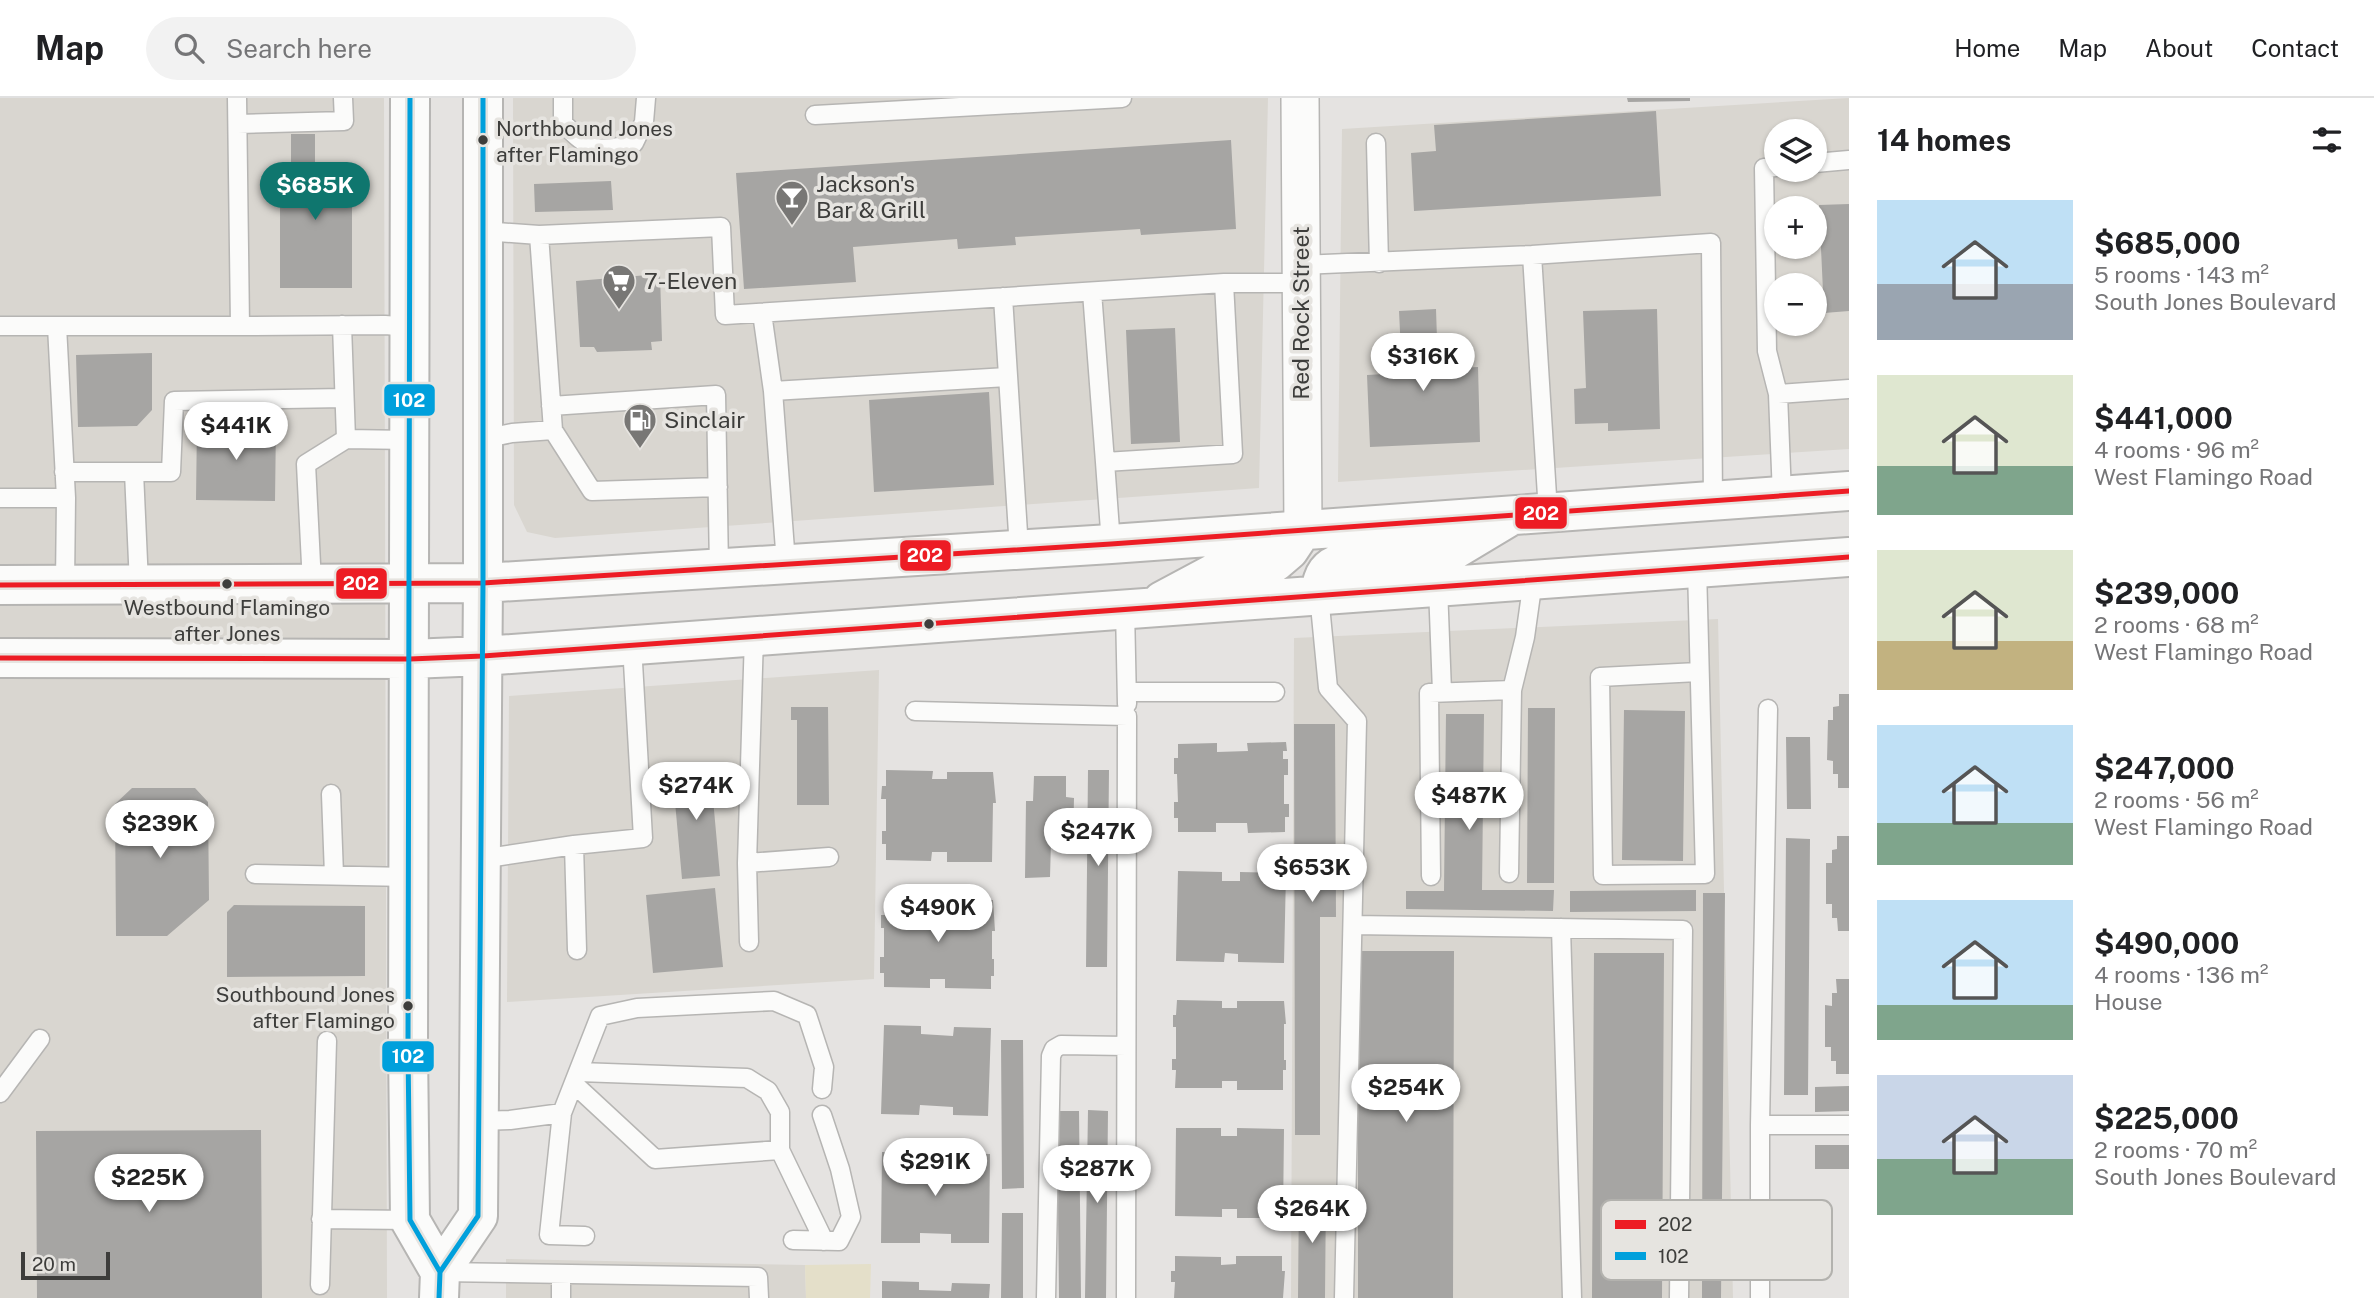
<!DOCTYPE html>
<meta charset="utf-8">
<style>
body{margin:0;font-family:"Public Sans",sans-serif;background:#f2f2f2;color:#202124;height:100vh;display:flex;flex-direction:column;font-size:26px;white-space:nowrap}
*{box-sizing:border-box;margin:0}
p{font-size:23px;color:#757577}
.icon{flex:none;width:38px;height:38px;fill:none;stroke:currentColor;stroke-width:2;stroke-linecap:round;stroke-linejoin:round}
.map{position:relative;flex:1;overflow:hidden}
.side{display:flex;flex-direction:column;background:#fff;width:525px}
.side>*{flex:none}
.fabs{position:absolute;left:1764px;top:21px;display:grid;gap:14px}
.fabs a{display:grid;place-items:center;width:63px;height:63px;border-radius:50%;background:#fff;box-shadow:0 2px 5px #0004;font-size:35px}
.scale{position:absolute;left:21px;bottom:18px;width:89px;box-sizing:border-box;padding-left:7px;border:4px solid #3d3d3b;border-top:0;font-size:19px;line-height:24px;white-space:nowrap;color:#3d3d3b;-webkit-text-stroke:5px #e6e4e0;paint-order:stroke}
.price{position:absolute;translate:-50% -60px;padding:0 16px;border-radius:24px;background:#fff;color:#222;font-size:23px;line-height:46px;filter:drop-shadow(0 2px 4px #0008)}
.price::after{content:'';position:absolute;left:50%;top:42px;width:21px;height:16px;margin-left:-10px;background:inherit;clip-path:polygon(0 0,100% 0,50% 100%)}
.price.selected{background:#0f766e;color:#fff}
ul{padding:0;list-style:none}
li{display:flex;align-items:center;gap:21px;height:175px;padding:0 28px}
li span{display:grid;place-items:center;flex:none;width:196px;height:140px;border-radius:0px;color:#555}
li>.icon{margin-inline-start:auto}
span .icon{width:84px;height:84px;fill:#fffc;stroke-width:1}
li b{font-size:30px}
h2{display:flex;justify-content:space-between;align-items:center;height:84px;padding:0 28px;font-size:30px}
header{display:flex;align-items:center;gap:42px;box-sizing:border-box;height:98px;padding:0 35px;background:#fff;border-bottom:2px solid #e0e0e0}
header strong{font-size:33px}
nav{display:flex;gap:38px;margin-inline-start:auto;font-size:24px}
.search{width:490px;height:63px;background:#f2f2f2;display:flex;align-items:center;gap:18px;box-sizing:border-box;padding:0 24px;border-radius:38px;color:#757577;font-size:26px}
main{display:flex;flex:1;min-height:0}
.map>svg:first-child{display:block}
</style>
<header>
<strong>Map</strong>
<div class="search"><svg class="icon" aria-label="search" viewBox="0 0 24 24"><circle cx="10" cy="10" r="6"/><path d="M15 15l6 6"/></svg>Search here</div>
<nav><a>Home</a><a>Map</a><a>About</a><a>Contact</a></nav>
</header>
<main>
<div class="map">
<svg width="1849" height="1200" viewBox="0 0 1849 1200">
<rect width="100%" height="100%" fill="#e5e3e1"/>
<path fill="#d9d6d0" fill-rule="evenodd" d="M0,0H384L387,1200H0Z
M513,0H1268L1259,390L555,440L527,434L514,407Z
M1849,0V351L1338,384L1342,31ZM1776,33H1815V72H1776ZM1776,110H1815V149H1776ZM1776,187H1815V226H1776Z
M1718,521L1733,1200H1291L1294,540Z
M879,572L874,881L507,904L509,598Z
M506,1161L805,1167L806,1200H506Z"/>
<path fill="#e4dfc9" d="M871,1166L870,1200H806L805,1167Z"/>
<path fill="#a6a5a3" d="M1627,0H1690V3L1628,4Z
M1656,13L1661,98L1414,113L1411,55L1436,53L1434,27Z
M291,36H315V70H352V190H280V77H291Z
M1231,42L1236,131L1141,137L1140,131L1015,139L1016,147L958,151L957,141L853,149L856,184L744,191L736,75Z
M611,83L613,112L535,114L534,86Z
M1849,106V213L1824,215L1819,107Z
M660,176L662,243L651,244L652,252L597,254L594,249H580L576,183Z
M1436,211L1438,271L1478,269L1480,344L1370,349L1367,277L1402,275L1399,213Z
M1657,211L1660,331L1608,333V325L1575,326L1574,291L1586,290L1583,213Z
M1175,230L1180,344L1131,346L1126,232Z
M152,255V312L137,328L78,329L76,257Z
M989,294L994,387L874,394L869,302Z
M197,324L276,325L275,403L196,402Z
M1839,596H1849V690H1838V676H1833V663L1827,662L1828,622H1833V609L1839,608Z
M791,609H828L829,707H797V622H791Z
M1528,610H1555L1554,785H1527Z
M1624,612L1685,613L1683,763L1622,762Z
M1446,616H1484L1482,792H1554L1553,813L1406,811V793H1444Z
M1294,626H1335L1336,819H1320V1037H1295Z
M1786,639H1810L1811,711H1787Z
M1286,644L1287,653H1283V661H1288V677H1284V706H1289V719H1285V734L1248,735L1247,725H1216V734H1178V720H1174V704H1178L1177,676H1174V660H1178V646L1217,645V654L1248,653L1247,645Z
M710,668L720,778L682,781L672,671Z
M886,672L933,673L932,681H947V674H993L996,705H993L992,764H947V754H932L931,763L886,762V746H882V733H886V701H881L882,688H886Z
M1088,672H1109L1107,869H1086Z
M1034,678H1066V699L1074,700L1073,744H1051L1050,779L1025,780L1026,703H1033Z
M132,690H195L208,704L209,802L167,838H116L115,706Z
M1837,738H1849V833H1838L1837,820H1832V806H1826V765H1832V752L1837,751Z
M1786,740L1810,741L1808,997H1784Z
M1178,773L1222,774V783H1240V774L1286,775L1284,865L1238,864V856L1225,855L1224,864L1176,863Z
M715,790L723,869L653,875L646,797Z
M1696,792V813L1570,814V793Z
M1703,795H1725L1721,1200H1702Z
M886,802H931V810H946V802H993L995,833H992V861H994V878H991V891L945,890V881H930V890L884,889V875H880V859H884V830H881V817H886Z
M234,807L365,808V878L227,879V814Z
M1358,853H1454L1453,1200H1358Z
M1594,855H1664L1662,1200H1592Z
M1836,881H1849V976H1836V963H1831V949H1825V907L1832,908V895H1837Z
M1177,902L1222,903V910H1237V903H1284L1286,926H1284V962H1286V972H1283V992H1237V983H1222V990H1175L1176,972H1172V961H1176V929H1173V917H1176Z
M884,927L921,928V936L953,938L954,929L991,930L988,1018L953,1017V1009L920,1007L919,1017L881,1016Z
M1001,942H1023L1024,1090L1002,1091Z
M1849,988V1013L1815,1014V989Z
M1088,1012L1108,1013L1106,1200H1085Z
M1057,1013H1079L1081,1200H1059Z
M1176,1030H1221V1038H1237V1030L1284,1031L1283,1120H1237V1111H1222V1119L1175,1118Z
M261,1032L262,1200H37L36,1033Z
M1815,1047H1849V1071H1815Z
M882,1054H921L920,1063H952V1055L990,1056L989,1145H951V1136L920,1135V1145H881Z
M1299,1093H1326L1325,1200H1298Z
M1002,1115H1023V1200H1001Z
M1175,1158L1221,1159V1167L1236,1166V1158H1282V1173H1285L1283,1200H1174L1175,1184H1171V1173H1175Z
M882,1183L919,1184V1192L951,1193L952,1185L990,1186L989,1200H882Z"/>
<g fill="none" stroke-linecap="round" stroke-linejoin="round">
<defs>
<path id="service" d="M563,0V25C589,52 598,56 634,45L644,24L646,0
M815,17L1122,0
M238,26L344,23L343,0
M1376,45L1379,165
M1815,65L1849,62
M1776,69L1764,70L1767,253L1778,296L1782,398
M483,133L539,137L553,332L512,335L483,341
M539,137L721,129L725,217L1224,185H1301
M1532,157L1548,414
M1301,167L1532,157L1711,145L1713,403
M1092,194L1105,364L1233,356L1224,185
M1003,199L1019,451
M762,215L773,293L1007,279
M342,227L346,341L410,342
M0,228H240L237,0
M240,228L385,227L410,229
M773,293L786,465
M1778,296L1849,291
M551,308L716,297L719,470
M553,332L592,393L718,389
M1105,364L1111,446
M64,374H171L174,303L344,300
M134,374L139,486
M0,400H66L57,228
M1697,470L1705,776L1603,777L1600,579L1698,574
M65,486L66,400
M312,486L306,366L346,341
M1438,489L1442,594
M1319,497L1328,590L1357,623L1344,1200
M1125,511L1127,606
M1127,594H1275
M1768,611L1760,1027H1849
M915,613L1127,618L1126,1200
M331,696L334,777
M574,747L577,852
M481,761L574,747L643,740L632,547
M747,765L829,759
M1509,775L1512,592L1525,539L1533,482
M255,776L409,779
M1431,778L1429,595L1512,592
M1353,827L1683,832L1679,1200
M1561,830L1572,1200
M749,844L747,765L754,538
M579,974L747,980L768,993L780,1014V1052
M574,986L655,1061L780,1052L824,1143
M0,995L40,941
M479,1023L510,1022L562,1015
M1760,1027V1200
M321,1121L410,1122
M585,1138L549,1137L562,1015L600,918L637,910L774,903L807,917L824,969L822,991
M793,1142L839,1143L851,1119L840,1071L822,1017
M440,1174L758,1179L759,1200
M561,1176V1200
M320,1187L327,943
M1046,1200L1051,958L1054,951L1061,947L1126,948"/>
<path id="minor" d="M1300,0L1303,431"/>
<path id="primary" d="M410,0L408,950L410,1122L440,1174L439,1200
M0,487L483,485L1111,446L1849,393
M1319,497C1324,477 1324,470 1345,463L1449,455L1509,419
M1162,503L1220,472L1260,469L1275,464L1289,452L1303,431
M0,560L410,561L483,558L1849,459
M440,1174L478,1118L483,485V0"/>
</defs>
<use href="#service" stroke="#b6b5b3" stroke-width="21"/>
<use href="#minor" stroke="#b6b5b3" stroke-width="40"/>
<use href="#primary" stroke="#b6b5b3" stroke-width="42"/>
<use href="#service" stroke="#fbfbfa" stroke-width="18"/>
<use href="#minor" stroke="#fbfbfa" stroke-width="37"/>
<use href="#primary" stroke="#fbfbfa" stroke-width="38"/>
<defs>
<path id="bus-1" d="M0,487L483,485L1111,446L1849,393
M0,560L410,561L483,558L1849,459"/>
<path id="bus-2" d="M410,0L408,950L410,1122L440,1174L439,1200
M440,1174L478,1118L483,485V0"/>
</defs>
<use href="#bus-1" stroke="#e6e4e0" stroke-width="10"/>
<use href="#bus-2" stroke="#e6e4e0" stroke-width="10"/>
<use href="#bus-1" stroke="#ed1c24" stroke-width="5"/>
<use href="#bus-2" stroke="#00a0dc" stroke-width="5"/>
</g>
<defs>
<symbol id="bar-pin" viewBox="-11 -11 22 30"><path d="M0 17L-7.5 6A9.5 9.5 0 1 1 7.5 6Z" fill="#787775" stroke="#e6e4e0"/><path d="M-6-5H6L.8 .8V4.5H3.5V6h-7V4.5H-.8V.8Z" fill="#fff"/></symbol>
<symbol id="supermarket-pin" viewBox="-11 -11 22 30"><path d="M0 17L-7.5 6A9.5 9.5 0 1 1 7.5 6Z" fill="#787775" stroke="#e6e4e0"/><path d="M-6-5.5h2.5l.6 2H6L4.5 2H-2.5L-4.4-4H-6ZM-1.5 3.2a1.3 1.3 0 1 0 .1 0ZM3 3.2a1.3 1.3 0 1 0 .1 0Z" fill="#fff"/></symbol>
<symbol id="fuel-pin" viewBox="-11 -11 22 30"><path d="M0 17L-7.5 6A9.5 9.5 0 1 1 7.5 6Z" fill="#787775" stroke="#e6e4e0"/><path d="M-5.5-6h7V0h2V4h1.3V-2.5L3-4.5l.8-.8L6-3V5H2.5V1h-1V6h-7ZM-4.2-4.7v3.2H.2V-4.7Z" fill="#fff"/></symbol>
</defs>
<g fill-rule="evenodd">
<use href="#bar-pin" x="773" y="80" width="38" height="52"/>
<use href="#supermarket-pin" x="600" y="164" width="38" height="52"/>
<use href="#fuel-pin" x="621" y="303" width="38" height="52"/>
</g>
<g fill="#3d3d3b" stroke="#e6e4e0" stroke-width="2.5">
<circle cx="483" cy="42" r="6"/>
<circle cx="227" cy="486" r="6"/>
<circle cx="929" cy="526" r="6"/>
<circle cx="408" cy="908" r="6"/>
</g>
<g text-anchor="middle" stroke-width="7" stroke-linejoin="round" paint-order="stroke">
<g font-size="21" fill="#3d3d3b" stroke="#e6e4e0" text-anchor="start">
<text x="496" y="38">Northbound Jones<tspan x="496" dy="26">after Flamingo</tspan></text>
<text x="227" y="517" text-anchor="middle">Westbound Flamingo<tspan x="227" dy="26">after Jones</tspan></text>
<text x="395" y="904" text-anchor="end">Southbound Jones<tspan x="395" dy="26">after Flamingo</tspan></text>
</g>
<g font-size="23" fill="#3d3d3b" stroke="#e6e4e0" text-anchor="start">
<text x="816" y="94">Jackson's<tspan x="816" dy="26">Bar &amp; Grill</tspan></text>
<text x="644" y="191">7-Eleven</text>
<text x="664" y="330">Sinclair</text>
</g>
<g font-size="23" fill="#3d3d3b" stroke="#e6e4e0">
<text transform="translate(1301 215) rotate(-90)" y="8">Red Rock Street</text>
</g>
</g>
<rect x="1601" y="1102" width="231" height="80" rx="10" fill="#e6e4e0" stroke="#b3b2ae" stroke-width="2"/>
<rect x="1615" y="1122" width="31" height="9" fill="#ed1c24"/>
<rect x="1615" y="1154" width="31" height="8" fill="#00a0dc"/>
<g font-size="19" fill="#3d3d3b">
<text x="1658" y="1133">202</text>
<text x="1658" y="1165">102</text>
</g>
<g stroke="#e6e4e0" stroke-width="2.5">
<rect x="383" y="285" width="53" height="34" rx="7" fill="#00a0dc"/>
<rect x="1514" y="398" width="54" height="34" rx="7" fill="#ed1c24"/>
<rect x="899" y="441" width="53" height="33" rx="7" fill="#ed1c24"/>
<rect x="335" y="469" width="53" height="33" rx="7" fill="#ed1c24"/>
<rect x="381" y="942" width="54" height="33" rx="7" fill="#00a0dc"/>
</g>
<g font-size="19" text-anchor="middle" font-weight="bold" fill="#fff">
<text x="409" y="309">102</text>
<text x="1541" y="422">202</text>
<text x="925" y="464">202</text>
<text x="361" y="492">202</text>
<text x="408" y="965">102</text>
</g>
</svg>
<div class="fabs">
<a><svg class="icon" aria-label="layers" viewBox="0 0 24 24"><path d="M12 4l9 5-9 5-9-5zM3 14l9 5 9-5"/></svg></a>
<a>+</a>
<a>−</a>
</div>
<div class="scale">20 m</div>
<b class="price selected" style="left:315px;top:124px">$685K</b>
<b class="price" style="left:1423px;top:295px">$316K</b>
<b class="price" style="left:236px;top:364px">$441K</b>
<b class="price" style="left:696px;top:724px">$274K</b>
<b class="price" style="left:1469px;top:734px">$487K</b>
<b class="price" style="left:160px;top:762px">$239K</b>
<b class="price" style="left:1098px;top:770px">$247K</b>
<b class="price" style="left:1312px;top:806px">$653K</b>
<b class="price" style="left:938px;top:846px">$490K</b>
<b class="price" style="left:1406px;top:1026px">$254K</b>
<b class="price" style="left:935px;top:1100px">$291K</b>
<b class="price" style="left:1097px;top:1107px">$287K</b>
<b class="price" style="left:149px;top:1116px">$225K</b>
<b class="price" style="left:1312px;top:1147px">$264K</b>
</div>
<section class="side">
<h2>14 homes<svg class="icon" aria-label="filters" viewBox="0 0 24 24"><path d="M4 7h16M4 17h16"/><circle cx="9" cy="7" r="2"/><circle cx="15" cy="17" r="2"/></svg></h2>
<ul>
<li><span style="background:linear-gradient(#bfe0f5 60%,#9aa5b1 0)"><svg class="icon" aria-label="home" viewBox="0 0 24 24"><path d="M3 11l9-7 9 7M6 9v11h12V9"/></svg></span><div><b>$685,000</b><p>5 rooms · 143 m²</p><p>South Jones Boulevard</p></div></li>
<li><span style="background:linear-gradient(#dfe7d0 65%,#7fa58c 0)"><svg class="icon" aria-label="home" viewBox="0 0 24 24"><path d="M3 11l9-7 9 7M6 9v11h12V9"/></svg></span><div><b>$441,000</b><p>4 rooms · 96 m²</p><p>West Flamingo Road</p></div></li>
<li><span style="background:linear-gradient(#dfe7d0 65%,#c2b280 0)"><svg class="icon" aria-label="home" viewBox="0 0 24 24"><path d="M3 11l9-7 9 7M6 9v11h12V9"/></svg></span><div><b>$239,000</b><p>2 rooms · 68 m²</p><p>West Flamingo Road</p></div></li>
<li><span style="background:linear-gradient(#bfe0f5 70%,#7fa58c 0)"><svg class="icon" aria-label="home" viewBox="0 0 24 24"><path d="M3 11l9-7 9 7M6 9v11h12V9"/></svg></span><div><b>$247,000</b><p>2 rooms · 56 m²</p><p>West Flamingo Road</p></div></li>
<li><span style="background:linear-gradient(#bfe0f5 75%,#7fa58c 0)"><svg class="icon" aria-label="home" viewBox="0 0 24 24"><path d="M3 11l9-7 9 7M6 9v11h12V9"/></svg></span><div><b>$490,000</b><p>4 rooms · 136 m²</p><p>House</p></div></li>
<li><span style="background:linear-gradient(#c9d6e8 60%,#7fa58c 0)"><svg class="icon" aria-label="home" viewBox="0 0 24 24"><path d="M3 11l9-7 9 7M6 9v11h12V9"/></svg></span><div><b>$225,000</b><p>2 rooms · 70 m²</p><p>South Jones Boulevard</p></div></li>
</ul>
</section>
</main>
